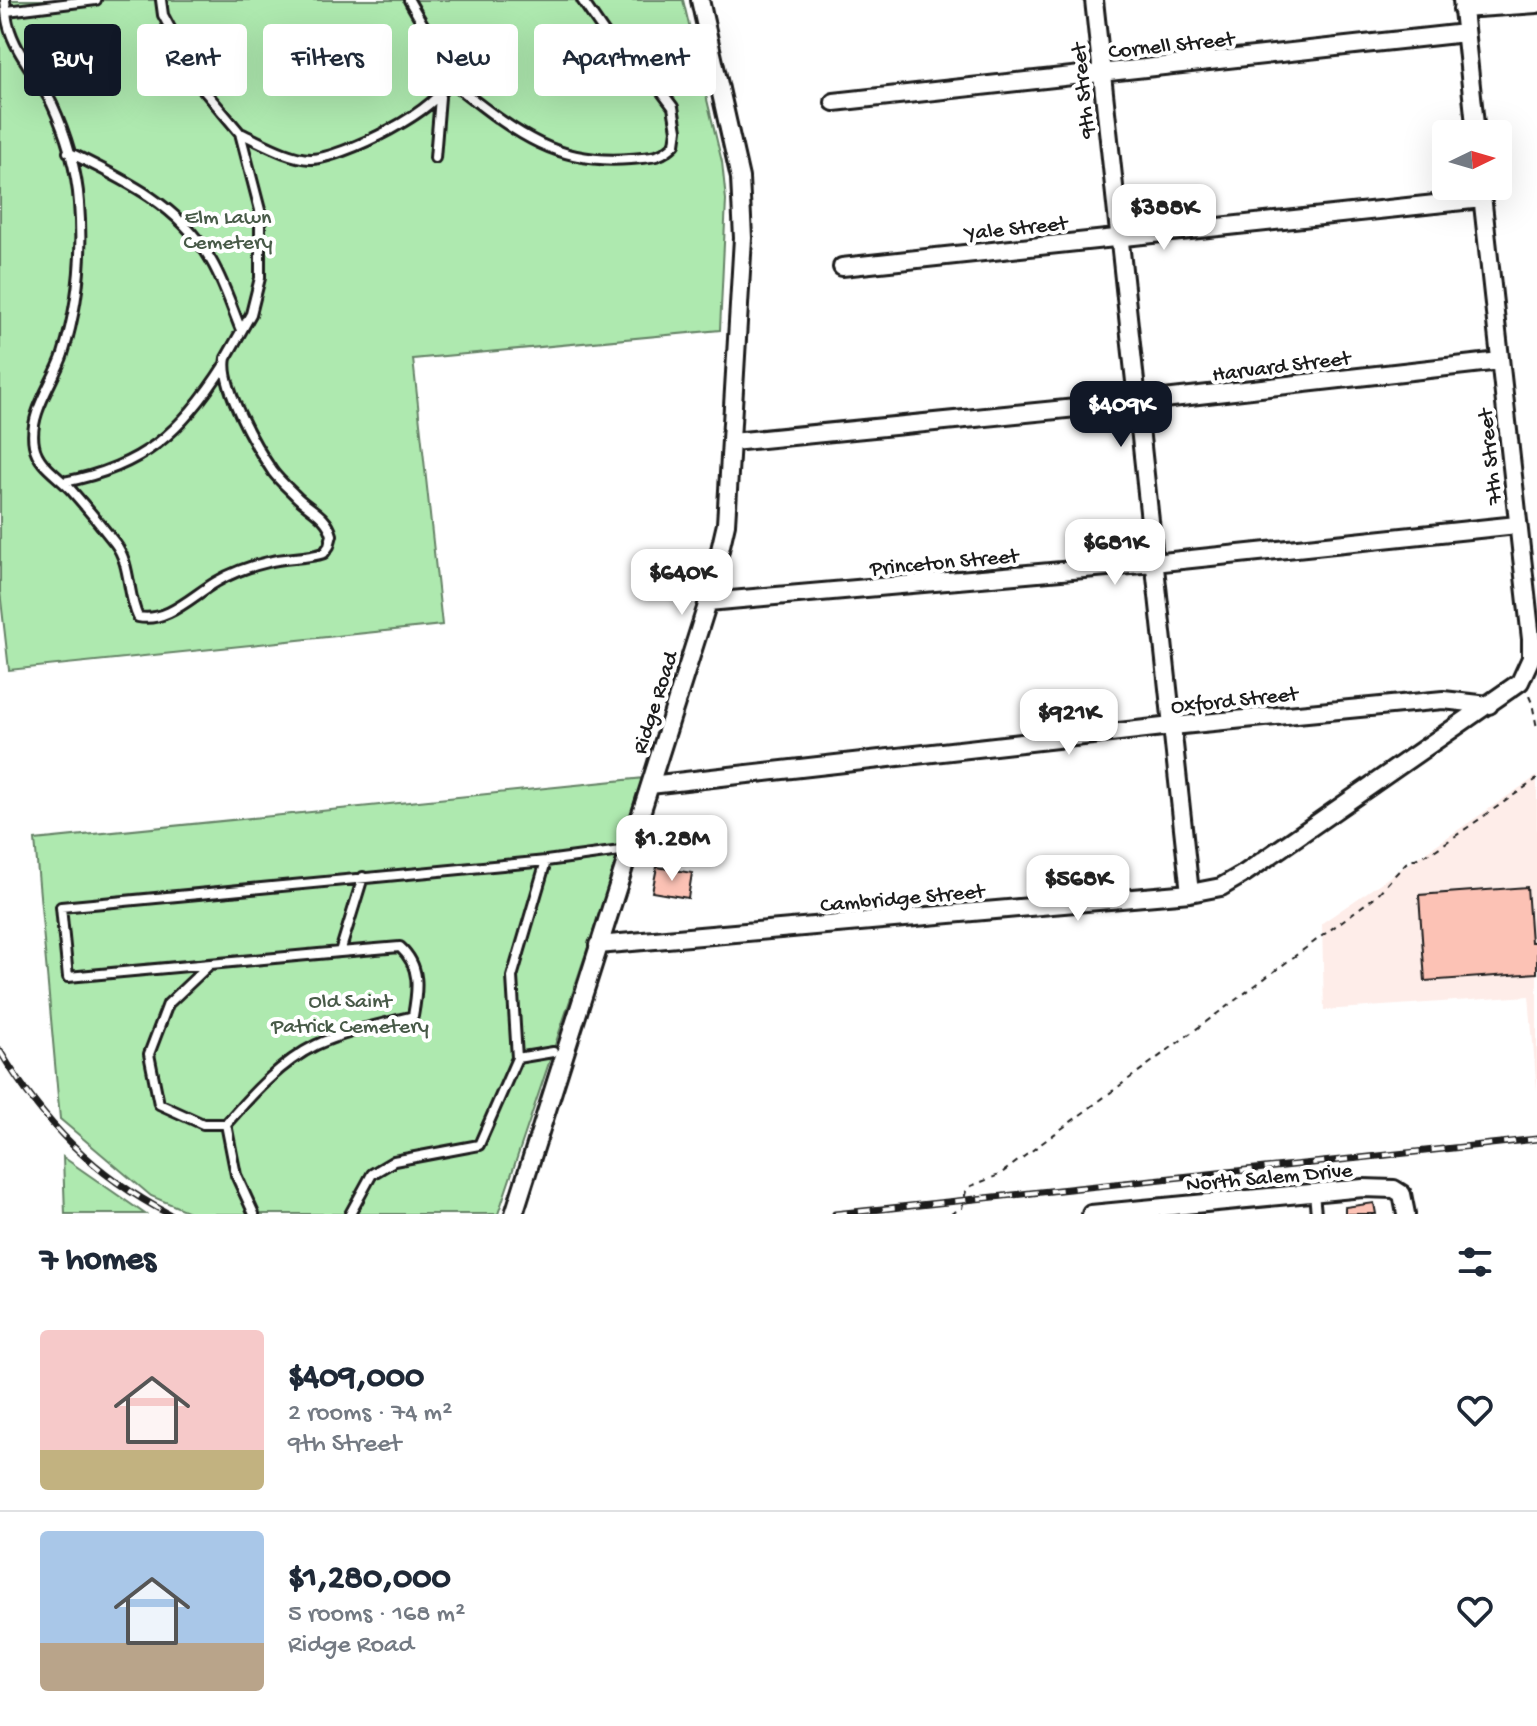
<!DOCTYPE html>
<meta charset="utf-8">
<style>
body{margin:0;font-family:"Gochi Hand",sans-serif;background:#f2f2f3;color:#1f2937;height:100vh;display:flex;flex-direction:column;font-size:30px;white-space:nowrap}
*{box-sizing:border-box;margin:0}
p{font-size:26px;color:#747a83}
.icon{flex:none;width:44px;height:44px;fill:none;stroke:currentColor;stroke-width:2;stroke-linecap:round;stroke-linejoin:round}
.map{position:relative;height:1214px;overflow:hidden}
.drawer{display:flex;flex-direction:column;background:#fff;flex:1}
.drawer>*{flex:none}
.guide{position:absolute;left:24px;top:24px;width:800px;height:72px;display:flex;gap:16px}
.needle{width:52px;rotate:85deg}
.tools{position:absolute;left:1432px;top:120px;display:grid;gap:16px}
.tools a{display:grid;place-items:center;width:80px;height:80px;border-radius:8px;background:#fff;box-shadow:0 8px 32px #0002;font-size:40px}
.price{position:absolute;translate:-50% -68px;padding:0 18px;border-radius:16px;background:#fff;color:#222;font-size:26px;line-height:52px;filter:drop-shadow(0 2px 4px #0008)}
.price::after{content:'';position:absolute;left:50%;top:48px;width:24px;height:18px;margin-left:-12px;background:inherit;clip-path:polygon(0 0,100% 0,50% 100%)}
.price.on{background:#111827;color:#fff}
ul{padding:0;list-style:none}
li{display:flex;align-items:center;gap:24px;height:200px;padding:0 40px}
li+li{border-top:2px solid #e0e1e3}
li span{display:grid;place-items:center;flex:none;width:224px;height:160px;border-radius:8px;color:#555}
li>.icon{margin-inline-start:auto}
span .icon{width:96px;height:96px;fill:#fffc;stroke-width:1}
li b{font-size:34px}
h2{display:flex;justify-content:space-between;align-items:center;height:96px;padding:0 40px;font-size:34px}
.chip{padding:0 28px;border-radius:8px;background:#fff;box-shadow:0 8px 32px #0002;font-size:28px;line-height:72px}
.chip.on{background:#111827;color:#fff}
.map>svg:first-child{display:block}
</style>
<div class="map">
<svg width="1537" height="1214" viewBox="0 0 1537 1214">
<rect width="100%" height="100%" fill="#fff"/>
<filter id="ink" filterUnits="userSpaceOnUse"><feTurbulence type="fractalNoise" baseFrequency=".0125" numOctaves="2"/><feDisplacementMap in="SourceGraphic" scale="16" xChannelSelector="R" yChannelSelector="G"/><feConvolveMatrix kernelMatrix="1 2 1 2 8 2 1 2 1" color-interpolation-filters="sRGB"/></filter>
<g filter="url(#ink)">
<path fill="#feede9" d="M1537,776V1091L1529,996L1324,1010L1322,923Z"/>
<path fill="#aee9af" stroke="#658266" stroke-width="2" d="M0,0H683L722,162L726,200L720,330L413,359L442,625L9,670L0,591Z
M645,778L498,1214H194L151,1196L60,1119L35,840Z
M63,1157L145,1214H65Z"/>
<path fill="#fcc2b5" stroke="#1c1c1c" stroke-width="2" d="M657,867L692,873L688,898L652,892Z
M1527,887L1531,942H1537V973L1425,981L1419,895Z
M1374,1203L1376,1214H1345V1207Z"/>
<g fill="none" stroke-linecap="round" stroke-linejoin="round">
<defs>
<path id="lane" d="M5,0C6,8 6,16 8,24C15,53 39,78 52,104C66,134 77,171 79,203C83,254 78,306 63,354C54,382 28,413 34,445C38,466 59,476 72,491C87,508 101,525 115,543C131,564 127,594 138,617C167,623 192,596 216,582C231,573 251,566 268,562C286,557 306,559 324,553L329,546L332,535C327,515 308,509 295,495C288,488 279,480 273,472C257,449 220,386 226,358L251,314L260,278V210L240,133L202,88L163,15L161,0
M7,11L96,0
M448,80C507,125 550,166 630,159C651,157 660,159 675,144L677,130L673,107L649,75L606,35L582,0
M240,133C261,142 287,158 310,159C338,160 449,107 447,78C446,60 418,17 409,0
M68,152C121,178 178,204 209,257C223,279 231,306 241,330
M435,158L440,97
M64,482C143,467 182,432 225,364
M363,877L340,952L68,977L61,907L546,861L628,850
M209,965L168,1004L149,1054L159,1104L203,1124H226L236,1175L254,1214
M517,1058L512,977L546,861
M226,1124C251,1095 281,1062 316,1045C346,1031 381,1025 413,1016C418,989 421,966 400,947L340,952
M1314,1193L1316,1214
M350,1214L372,1174L394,1161L479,1145L517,1058L553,1052"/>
<path id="street" d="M1094,0L1190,893
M1462,0L1476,134
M1462,9L1537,4
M834,102L1465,33
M842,267L1482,199
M732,442L1137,402L1500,361
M708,602L1153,563L1517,525
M650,785L1172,726L1443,700L1489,705
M598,945L1190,893L1221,887L1245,873L1520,682L1531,658V639L1481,186
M514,1214L708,602L726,524L743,238L740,178L700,0
M1091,1214L1363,1188L1394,1189L1402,1194L1406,1214"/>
</defs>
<use href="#lane" stroke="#1c1c1c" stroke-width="14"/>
<use href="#street" stroke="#1c1c1c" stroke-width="22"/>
<path stroke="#1c1c1c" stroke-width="2" stroke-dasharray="6 6" stroke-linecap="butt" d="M1529,696L1532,703L1537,728
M951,1214L962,1208L966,1191L971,1186L999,1175L1376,896L1406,863L1434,851L1537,779"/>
<use href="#lane" stroke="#fff" stroke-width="8"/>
<use href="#street" stroke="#fff" stroke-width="16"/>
<defs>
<path id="rail" d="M0,1051C43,1123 94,1175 169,1214
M835,1214L1537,1139"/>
</defs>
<use href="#rail" stroke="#1c1c1c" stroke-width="7"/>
<use href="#rail" stroke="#fff" stroke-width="4" stroke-dasharray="12" stroke-linecap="butt"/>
</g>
</g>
<g text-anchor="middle" stroke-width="8" stroke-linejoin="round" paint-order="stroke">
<g font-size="22" fill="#1c1c1c" stroke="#fff">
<text transform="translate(1171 43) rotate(-6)" y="8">Cornell Street</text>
<text transform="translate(1081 91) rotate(-96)" y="8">9th Street</text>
<text transform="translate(1016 226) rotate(-6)" y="8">Yale Street</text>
<text transform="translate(1281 364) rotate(-7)" y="8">Harvard Street</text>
<text transform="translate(1488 457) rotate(-96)" y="8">7th Street</text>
<text transform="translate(944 560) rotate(-5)" y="8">Princeton Street</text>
<text transform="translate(1234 698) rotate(-6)" y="8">Oxford Street</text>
<text transform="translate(653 702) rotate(-72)" y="8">Ridge Road</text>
<text transform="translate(902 896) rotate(-5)" y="8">Cambridge Street</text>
<text transform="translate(1269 1175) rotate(-5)" y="8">North Salem Drive</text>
</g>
<g font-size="22" fill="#485a48" stroke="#fff">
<text x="228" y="223">Elm Lawn<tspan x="228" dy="25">Cemetery</tspan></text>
<text x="350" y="1007">Old Saint<tspan x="350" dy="25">Patrick Cemetery</tspan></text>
</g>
</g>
</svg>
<div class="tools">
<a><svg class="needle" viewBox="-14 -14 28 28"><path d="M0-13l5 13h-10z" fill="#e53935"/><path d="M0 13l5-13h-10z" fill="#747a83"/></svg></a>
</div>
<b class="price" style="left:1164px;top:252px">$388K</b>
<b class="price on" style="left:1121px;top:449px">$409K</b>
<b class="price" style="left:1115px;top:587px">$681K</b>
<b class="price" style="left:682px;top:617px">$640K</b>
<b class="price" style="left:1069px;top:757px">$921K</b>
<b class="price" style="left:672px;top:883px">$1.28M</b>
<b class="price" style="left:1078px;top:923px">$568K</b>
<div class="guide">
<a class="chip on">Buy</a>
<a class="chip">Rent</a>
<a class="chip">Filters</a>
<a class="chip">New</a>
<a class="chip">Apartment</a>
</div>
</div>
<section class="drawer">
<h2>7 homes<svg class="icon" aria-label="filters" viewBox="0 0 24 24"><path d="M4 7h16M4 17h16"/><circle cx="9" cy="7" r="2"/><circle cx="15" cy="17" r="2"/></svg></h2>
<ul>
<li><span style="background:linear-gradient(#f6c9c9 75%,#c2b280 0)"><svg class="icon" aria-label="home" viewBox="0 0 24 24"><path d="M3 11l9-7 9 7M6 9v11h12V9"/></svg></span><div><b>$409,000</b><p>2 rooms · 74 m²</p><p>9th Street</p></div><svg class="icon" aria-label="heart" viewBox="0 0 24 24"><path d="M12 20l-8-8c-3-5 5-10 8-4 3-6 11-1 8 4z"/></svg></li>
<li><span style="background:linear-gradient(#a9c7e8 70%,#b9a48a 0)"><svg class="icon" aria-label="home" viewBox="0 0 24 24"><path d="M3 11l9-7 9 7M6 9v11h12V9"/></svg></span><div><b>$1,280,000</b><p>5 rooms · 168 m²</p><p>Ridge Road</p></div><svg class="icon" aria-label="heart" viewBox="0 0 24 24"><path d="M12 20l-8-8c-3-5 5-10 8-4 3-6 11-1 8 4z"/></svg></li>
</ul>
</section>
